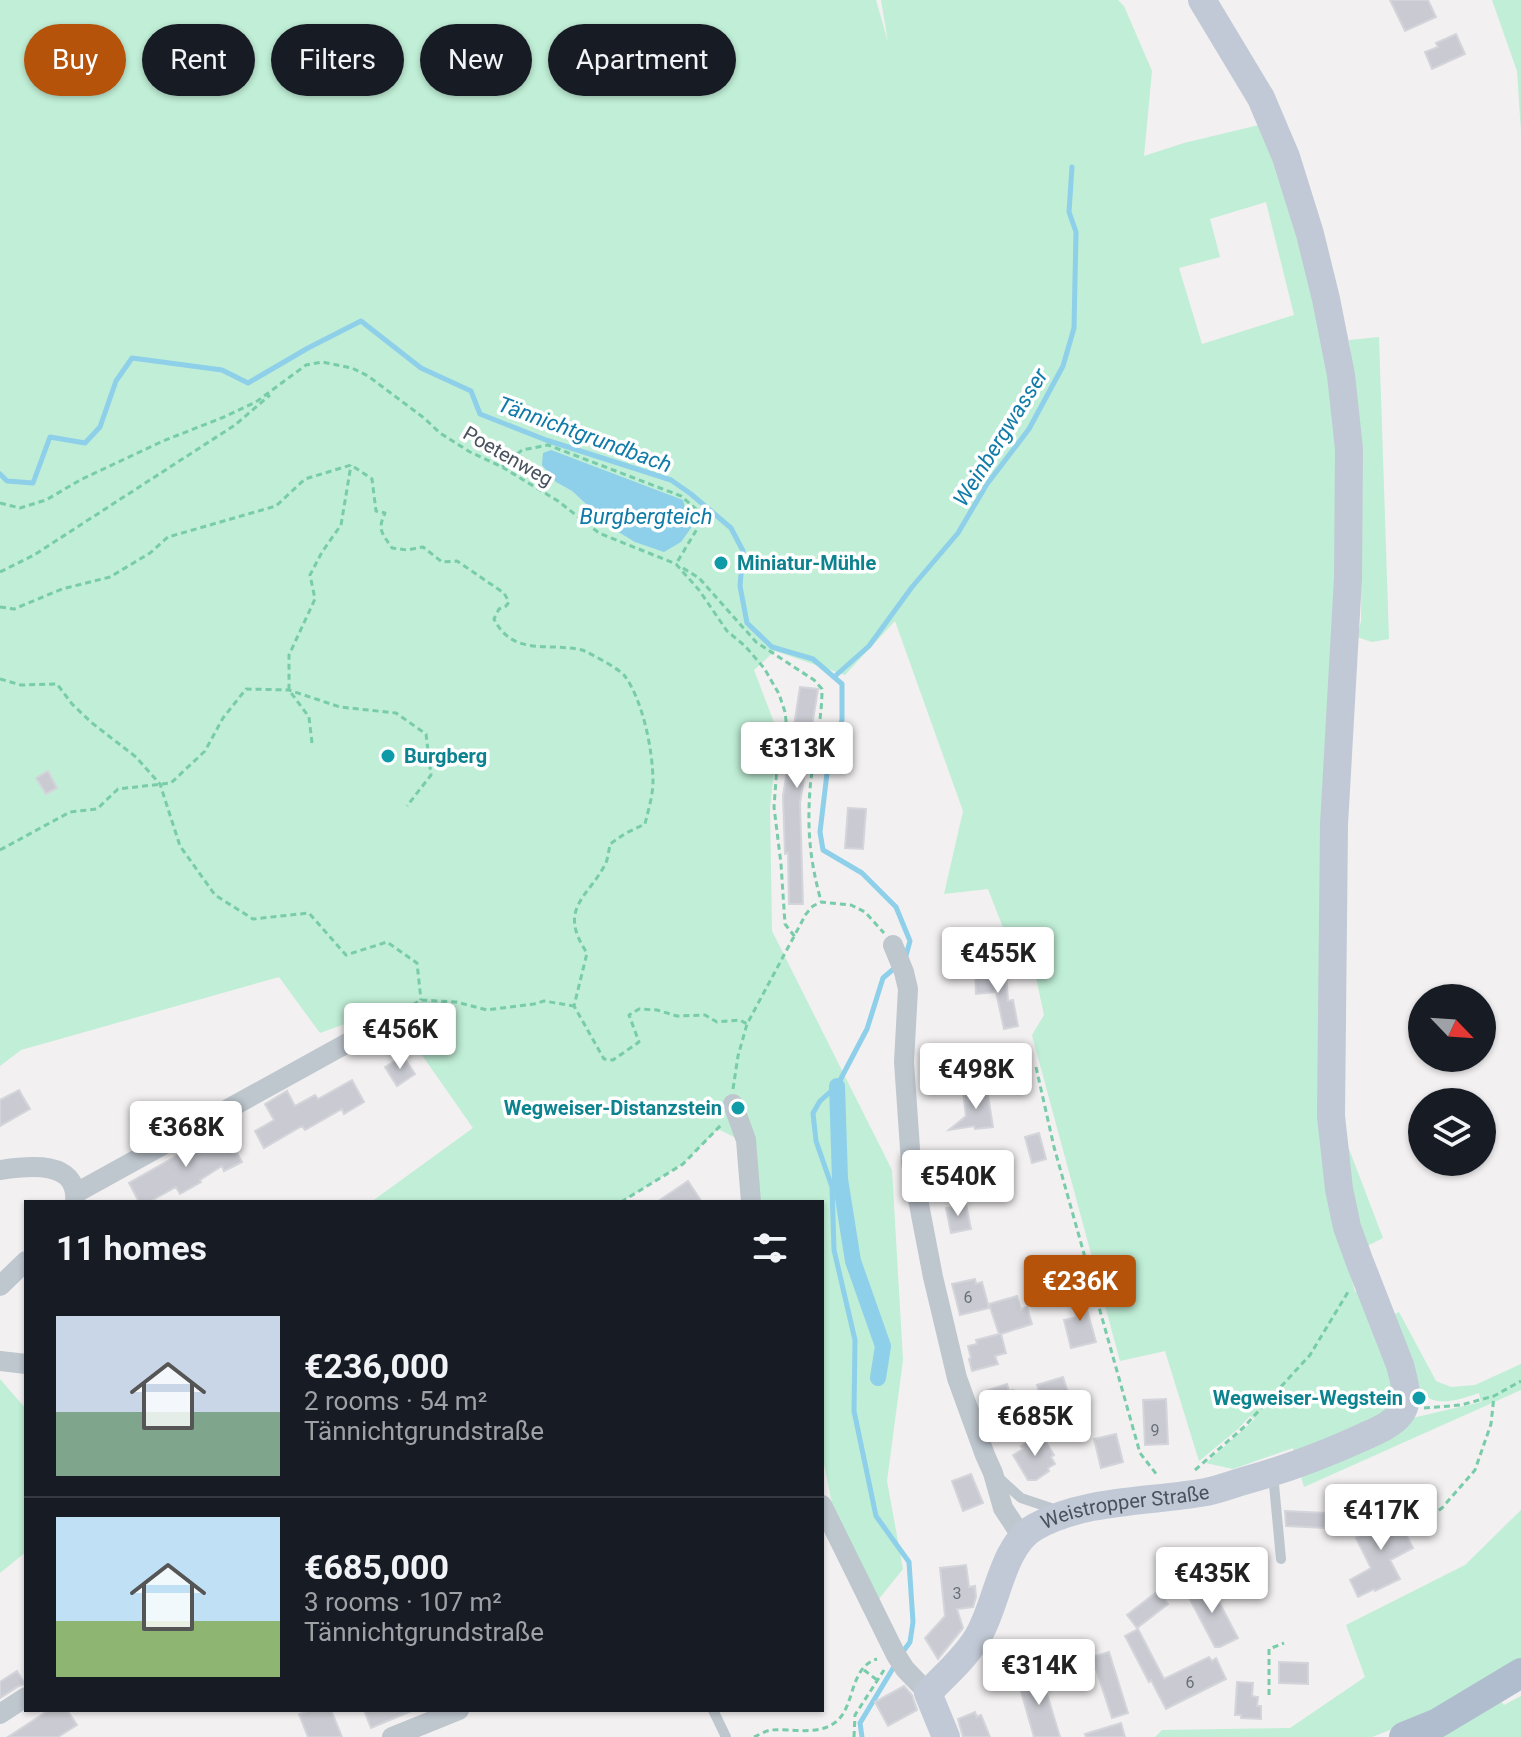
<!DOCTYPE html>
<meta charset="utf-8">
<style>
body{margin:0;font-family:Roboto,sans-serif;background:#20242c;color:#f1f3f6;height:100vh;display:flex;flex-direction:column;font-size:30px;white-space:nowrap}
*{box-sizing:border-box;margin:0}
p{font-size:26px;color:#9ea1a6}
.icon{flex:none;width:44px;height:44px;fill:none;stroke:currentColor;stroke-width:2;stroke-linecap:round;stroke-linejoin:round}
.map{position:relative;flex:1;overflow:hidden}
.sheet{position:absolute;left:24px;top:1200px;width:800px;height:512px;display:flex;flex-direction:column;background:#171b24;border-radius:0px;box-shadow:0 2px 6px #0004}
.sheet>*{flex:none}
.hud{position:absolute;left:24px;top:24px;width:800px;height:72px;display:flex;gap:16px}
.needle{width:52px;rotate:115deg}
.buttons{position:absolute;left:1408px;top:984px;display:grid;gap:16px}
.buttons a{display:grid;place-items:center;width:88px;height:88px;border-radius:50%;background:#171b24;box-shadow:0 2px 6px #0004;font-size:40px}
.price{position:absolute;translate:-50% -68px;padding:0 18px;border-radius:8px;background:#fff;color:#222;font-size:26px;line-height:52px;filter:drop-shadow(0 2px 4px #0008)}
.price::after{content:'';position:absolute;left:50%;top:48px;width:24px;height:18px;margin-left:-12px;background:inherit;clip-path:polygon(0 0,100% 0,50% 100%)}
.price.selected{background:#b45309;color:#fff}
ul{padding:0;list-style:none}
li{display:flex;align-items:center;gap:24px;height:200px;padding:0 32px}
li+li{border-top:2px solid #363941}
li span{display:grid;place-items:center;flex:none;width:224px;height:160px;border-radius:0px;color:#555}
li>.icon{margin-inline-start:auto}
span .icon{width:96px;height:96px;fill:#fffc;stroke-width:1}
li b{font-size:34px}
h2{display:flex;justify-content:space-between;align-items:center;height:96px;padding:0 32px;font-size:34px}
.chip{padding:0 28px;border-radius:36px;background:#171b24;box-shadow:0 2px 6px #0004;font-size:28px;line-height:72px}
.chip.selected{background:#b45309;color:#fff}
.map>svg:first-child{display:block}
</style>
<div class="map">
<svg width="1521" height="1737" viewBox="0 0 1521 1737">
<rect width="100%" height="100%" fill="#f2f0f0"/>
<path fill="#c0eed6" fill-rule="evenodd" d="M0,0H876L888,42L881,0H1118L1124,6L1152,71L1144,156L1184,143L1263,124L1317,307L1339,447L1338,1229L1355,1292L1361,1288L1404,1420L1481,1402L1479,1393C1458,1400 1434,1409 1419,1390L1389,1317L1399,1312L1436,1381L1451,1387L1475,1385L1521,1364V1390L1304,1487L1293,1448L1233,1469L1206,1463L1255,1419L1250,1416L1238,1429L1199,1461L1165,1351L1120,1361L1032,1035L1044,1015L1035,973L1014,956L988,889L944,894L963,811L895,621L845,675L775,651L754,670L778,733L770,808L772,931L892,1170L903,1360L887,1481L903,1569L878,1600L834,1514L822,1454V1202H757L742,1141L718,1129L683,1164L621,1202H371L473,1128L389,1008L320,1033L279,977L21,1050L0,1066ZM1266,202L1294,315L1202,344L1179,268L1220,257L1210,219ZM556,482L681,542L612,528L572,491Z
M1492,0H1521V131L1517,71Z
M1379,337L1389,639L1372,642L1357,637L1361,621L1362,451L1349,340Z
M1341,1128L1383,1238L1363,1248Z
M0,1379L26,1409V1552L0,1573Z
M1521,1510V1659L1433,1713L1372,1737H1155L1162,1730L1290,1728L1365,1677L1346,1625L1465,1565Z
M1521,1696V1737H1431L1498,1698L1504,1705Z"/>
<path fill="#8ecfea" d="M551,450L683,500L691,528L681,542L664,552L635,542L612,528L572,491L556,482L542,465L543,453Z"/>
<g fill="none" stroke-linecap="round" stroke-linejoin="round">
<path stroke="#8ecfea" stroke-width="5" d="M0,474L7,481L33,483L50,437L85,443L100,427L116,381L132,358L222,370L248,383L308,348L361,321L421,368L471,391L480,414L546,440L671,480L691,494L731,528L743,551L740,586L747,623L772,647L813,659L842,684V720L828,765L820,832L823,850L862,873L896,907L910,941L905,959
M834,677L869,646L912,587L958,533L987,484L1029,429L1063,366L1074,328L1076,232L1069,212L1072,167
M897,966L883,978L867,1029L837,1086L820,1101L813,1113L816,1141L832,1187L834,1250L855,1340L854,1411L876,1516L909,1562L913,1622L910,1642L902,1653
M862,1737L860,1723L895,1665"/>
<path stroke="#8ecfea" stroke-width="16" d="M837,1086L840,1179L853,1261L883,1346L878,1378"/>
</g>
<path fill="#cacbd2" stroke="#d4d5db" stroke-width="2" d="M1390,0H1428L1436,17L1405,31Z
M1456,34L1465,54L1432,69L1425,52L1438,47L1436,43Z
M800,687L818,689L800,803L803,904H789L788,853L785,854L783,796Z
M48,771L57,788L46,794L36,778Z
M848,808L866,809L863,849L845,848Z
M1006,972L1008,1001L1013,1000L1018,1026L1004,1029L996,992L976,994L975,974Z
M930,1045L951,1046V1053H957L955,1084L929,1083V1073H926L927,1056H930Z
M403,1056L415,1074L397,1086L385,1067Z
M352,1080L364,1102L344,1114L342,1109L305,1130L302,1126L264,1148L255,1131L274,1120L265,1104L287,1091L295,1106L315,1095L318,1099Z
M987,1089L993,1127L975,1129L974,1126L949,1130L966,1116L963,1092Z
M19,1090L30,1109L0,1126V1100Z
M1039,1133L1046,1159L1032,1163L1025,1137Z
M227,1134L242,1162L224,1171L222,1166L200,1180L201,1182L180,1194L176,1187L149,1202H139L129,1183L185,1151L184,1148L197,1141L201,1147Z
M971,1152L977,1177L948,1184L947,1179L939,1181L934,1161Z
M1002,1169L1005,1181L1001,1182L1004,1192L985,1197L980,1174Z
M688,1181L702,1202H657Z
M966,1204L971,1229L951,1233L946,1208Z
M975,1279L976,1284L982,1282L989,1308L960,1315L952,1284Z
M1088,1293L1091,1304L1086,1306L1096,1342L1071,1348L1064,1320L1077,1317L1070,1297Z
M1017,1296L1021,1309L1027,1307L1032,1324L1001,1334L1006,1353L995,1356L998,1364L972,1371L969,1359L971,1358L968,1346L977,1344L976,1340L999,1334L989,1304Z
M1063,1377L1078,1423L1049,1431L1044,1413H1046L1037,1385Z
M1007,1384L1009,1391L1013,1390L1016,1401L1012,1403L1015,1410L992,1419L983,1392Z
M1166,1399L1168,1444L1145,1445L1143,1400Z
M1041,1434L1054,1455L1051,1457L1055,1464L1048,1468L1049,1471L1036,1480H1028L1013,1455L1023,1449L1021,1446Z
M1116,1434L1123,1462L1101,1468L1094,1439Z
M971,1474L983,1503L963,1511L952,1481Z
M1392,1507L1413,1548L1390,1560L1400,1579L1375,1591L1374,1589L1358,1597L1350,1580L1371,1568L1356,1538L1372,1530H1368L1364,1521Z
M1285,1511L1326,1513L1325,1528L1286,1526Z
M966,1565L969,1587L975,1586L976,1597L973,1607L957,1609L963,1628L938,1659L925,1638L945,1616L940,1568Z
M1208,1581L1238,1638L1220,1647H1215L1186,1592Z
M1158,1591L1168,1604L1137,1628L1127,1615Z
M1138,1629L1164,1679L1209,1657L1212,1661L1216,1658L1226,1679L1166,1709L1151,1680L1149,1682L1125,1636Z
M1109,1652L1128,1713L1112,1718L1092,1657Z
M1279,1662L1308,1663V1684L1279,1683Z
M17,1671L25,1684L19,1686L0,1698V1682Z
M1041,1674L1060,1737H1034L1018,1681Z
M1237,1682L1253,1683L1252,1696L1258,1697L1257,1706H1261V1719L1241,1718V1715H1235Z
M904,1686L912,1695L917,1710L888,1726L875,1702Z
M49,1710H67L77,1725L58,1737H8Z
M310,1710H331L342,1737H308L299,1714Z
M364,1710H414L371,1728Z
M975,1712L977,1717L981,1715L990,1737H963L958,1719Z
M1121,1723L1125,1737H1086L1085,1734Z"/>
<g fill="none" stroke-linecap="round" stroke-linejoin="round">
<path stroke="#78ccaa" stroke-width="3" stroke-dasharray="6 4" stroke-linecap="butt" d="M502,467L522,450L548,445L681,496L702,514L697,529L676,564
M0,503L20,508L46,500L82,479L163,441L224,417L256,402L306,365L322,362L352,368L368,376L424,418L440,433L470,452L502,467L558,501L599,533L676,564L699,590L727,631L745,646L764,668L779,694L785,712L787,729L786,743L777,766L774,807L781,864L785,924L795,937
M683,568L699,578L756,642L814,680L822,689C822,723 813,755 810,789C807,830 810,861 821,901
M0,572L34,555L235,425L270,395
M0,607L14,609L62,589L110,577L150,553L168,537L276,506L305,479L351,465L372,479L376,511L385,513C377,530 382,533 392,548L407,550L423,547L442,562L457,561L504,593L509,602L506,606L499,609L494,619C513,657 548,642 582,650C590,653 619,669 624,675C643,700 653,751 653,782C653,795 648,811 645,824L626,833L610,844C609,850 608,857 606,863C588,898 557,908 587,953L574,1006L604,1059L613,1060L639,1042L629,1015L639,1009L657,1010L677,1016L705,1015L717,1022L740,1020L747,1024
M0,679L21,685L57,684L72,704L92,723L136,757L160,784L180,846L215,895L253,919L309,913L346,955L387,942L417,963L421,1000
M312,743L309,717L289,690V655L315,599L310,575L322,552L341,525L351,465
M0,850L70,812L97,809L118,789L171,783L205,751L223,718L246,689L289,690L340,707L396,713L426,734L431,775L407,806
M404,1010L421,1000L456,1002L487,1010L534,1004L544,1001L574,1006
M1036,1067L1054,1147L1140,1453L1157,1475
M733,1089L738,1056L747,1024L806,914L813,906L821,902L851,905L865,912L884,933
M621,1202L683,1164L721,1125
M1424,1408L1461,1405L1494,1396L1521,1381
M1195,1470L1243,1428L1310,1355L1348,1292
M1414,1527L1442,1508L1475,1470L1491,1424L1494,1396
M864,1670L877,1680
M1269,1695V1649L1284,1643
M754,1737C759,1735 765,1731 771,1730C792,1728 820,1737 838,1720C855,1704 850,1667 877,1659
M854,1737L855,1715L884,1670"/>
<path stroke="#bec6ce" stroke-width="10" d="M977,1433L1032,1412
M1273,1474L1281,1559
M999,1478L1021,1498L1057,1510
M713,1710L726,1737"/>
<path stroke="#bec6ce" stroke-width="20" d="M893,945L904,972L908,989L904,1062L911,1163L933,1277L957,1378L985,1455L993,1473L1003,1508L1022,1537
M733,1104L746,1140L751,1202
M0,1170C27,1166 79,1159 75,1202
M76,1193L389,1020
M0,1286L26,1261
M0,1361L26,1364
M822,1505L896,1655L905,1669L928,1693
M0,1714L26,1697
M392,1737L459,1710"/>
<path stroke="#c1c9d6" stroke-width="28" id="s1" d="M946,1737L928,1693C945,1675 964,1659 977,1638C997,1607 1001,1546 1035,1527C1084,1499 1151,1502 1206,1492C1220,1489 1233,1484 1247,1480C1286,1469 1324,1455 1361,1438C1371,1433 1384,1429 1393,1421C1397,1419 1403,1411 1404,1407C1409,1395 1403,1377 1400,1365L1359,1260L1347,1227L1339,1189L1331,1116L1334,825L1348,578L1349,449L1341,375L1326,299L1310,234L1286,157L1261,98L1202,0"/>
<path stroke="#b0bdce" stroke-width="30" d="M1404,1737L1436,1724L1521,1673"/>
</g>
<g fill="#0f9aa8" stroke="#fff" stroke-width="3">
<circle cx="721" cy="563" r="8"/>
<circle cx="388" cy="756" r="8"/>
<circle cx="738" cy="1108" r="8"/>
<circle cx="1419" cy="1398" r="8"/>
</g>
<g text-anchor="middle" stroke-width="7" stroke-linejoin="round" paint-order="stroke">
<g font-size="16" fill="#68707a">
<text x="968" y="1303">6</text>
<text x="1155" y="1436">9</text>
<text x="957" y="1599">3</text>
<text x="1190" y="1688">6</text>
</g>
<g font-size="20" fill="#48515d" stroke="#fff">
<text transform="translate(508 456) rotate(30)" y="7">Poetenweg</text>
<text dy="7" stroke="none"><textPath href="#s1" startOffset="342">Weistropper Straße</textPath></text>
</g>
<g font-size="20" font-weight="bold" fill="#0d838f" stroke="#fff" text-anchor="start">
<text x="737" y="570">Miniatur-Mühle</text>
<text x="404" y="763">Burgberg</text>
<text x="722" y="1115" text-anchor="end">Wegweiser-Distanzstein</text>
<text x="1403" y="1405" text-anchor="end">Wegweiser-Wegstein</text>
</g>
<g font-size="22" font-style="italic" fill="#107ba8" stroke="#fff">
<text transform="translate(585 434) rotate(20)" y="8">Tännichtgrundbach</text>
<text transform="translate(1000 437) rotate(-58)" y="8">Weinbergwasser</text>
<text x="646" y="524">Burgbergteich</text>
</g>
</g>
</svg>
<div class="buttons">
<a><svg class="needle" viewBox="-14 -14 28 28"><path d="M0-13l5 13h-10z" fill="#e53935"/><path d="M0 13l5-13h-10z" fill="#9ea1a6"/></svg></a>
<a><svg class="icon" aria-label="layers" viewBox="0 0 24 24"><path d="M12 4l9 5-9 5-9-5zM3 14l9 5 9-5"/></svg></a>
</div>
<b class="price" style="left:797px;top:790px">€313K</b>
<b class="price" style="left:998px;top:995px">€455K</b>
<b class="price" style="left:400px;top:1071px">€456K</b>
<b class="price" style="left:976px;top:1111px">€498K</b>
<b class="price" style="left:186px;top:1169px">€368K</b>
<b class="price" style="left:958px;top:1218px">€540K</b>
<b class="price selected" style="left:1080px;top:1323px">€236K</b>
<b class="price" style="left:1035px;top:1458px">€685K</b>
<b class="price" style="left:1381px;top:1552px">€417K</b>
<b class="price" style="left:1212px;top:1615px">€435K</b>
<b class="price" style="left:1039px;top:1707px">€314K</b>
<div class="hud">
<a class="chip selected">Buy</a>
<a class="chip">Rent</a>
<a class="chip">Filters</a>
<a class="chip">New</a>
<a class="chip">Apartment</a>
</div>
<section class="sheet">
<h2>11 homes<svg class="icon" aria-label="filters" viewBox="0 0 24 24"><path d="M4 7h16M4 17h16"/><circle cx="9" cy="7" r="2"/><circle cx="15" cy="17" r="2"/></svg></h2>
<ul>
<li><span style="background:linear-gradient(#c9d6e8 60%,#7fa58c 0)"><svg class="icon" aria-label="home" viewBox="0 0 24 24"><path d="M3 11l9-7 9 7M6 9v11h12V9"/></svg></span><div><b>€236,000</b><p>2 rooms · 54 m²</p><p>Tännichtgrundstraße</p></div></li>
<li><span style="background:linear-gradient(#bfe0f5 65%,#8fb573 0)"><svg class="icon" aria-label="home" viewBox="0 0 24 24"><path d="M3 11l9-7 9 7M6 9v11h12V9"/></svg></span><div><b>€685,000</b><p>3 rooms · 107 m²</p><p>Tännichtgrundstraße</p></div></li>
</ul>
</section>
</div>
